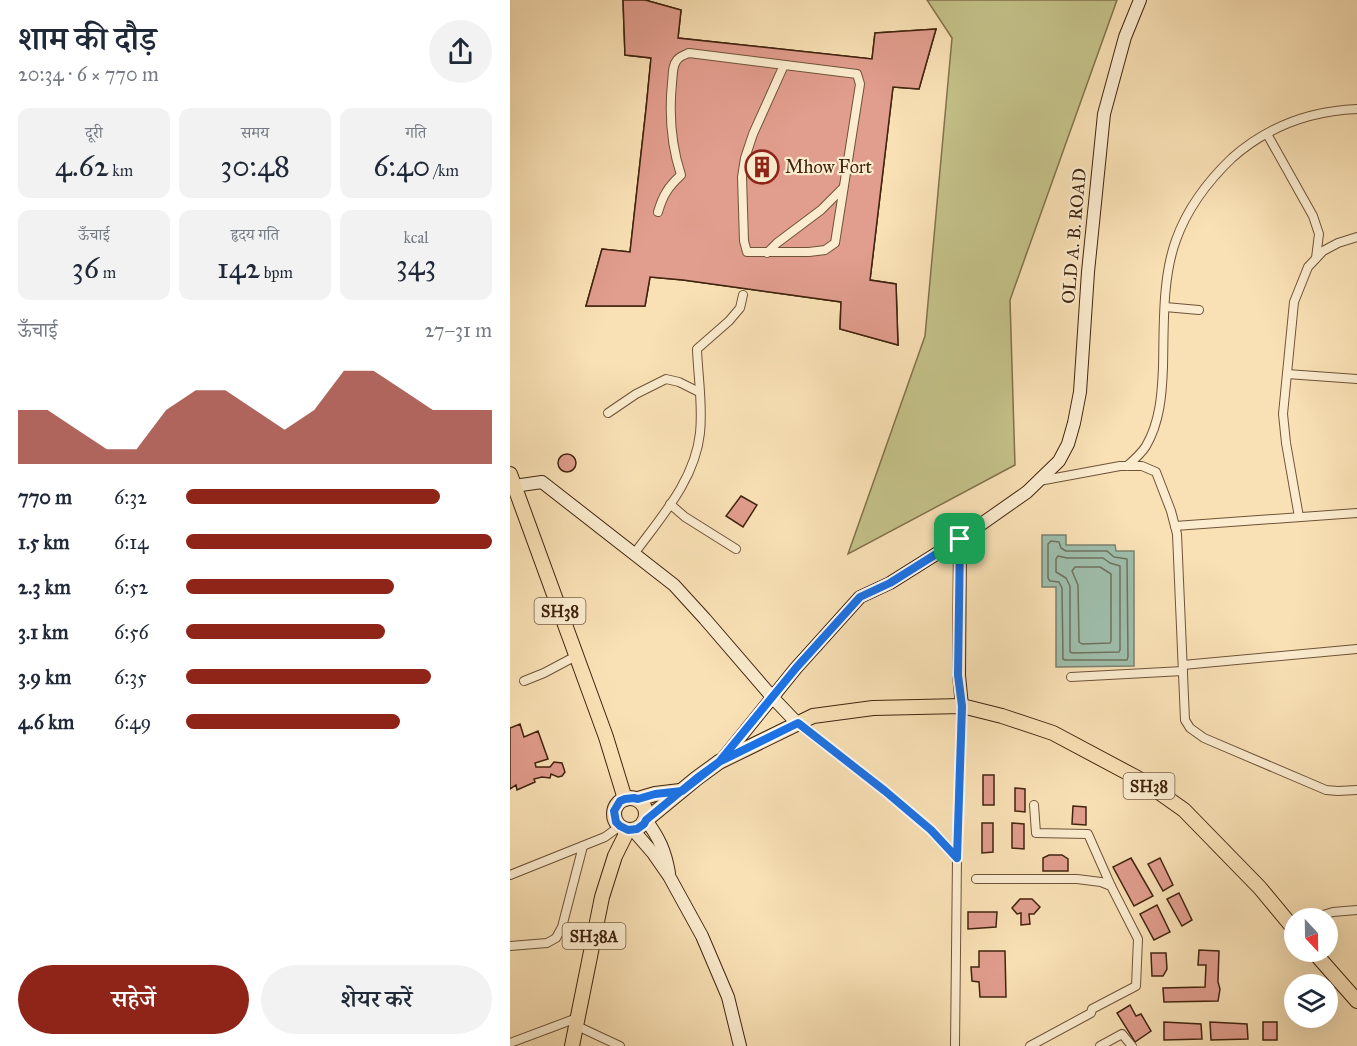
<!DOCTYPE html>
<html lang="hi">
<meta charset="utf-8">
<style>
body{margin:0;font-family:"IM FELL Great Primer","Noto Serif Devanagari",serif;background:#f2f2f3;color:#1f2937;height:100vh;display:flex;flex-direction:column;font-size:22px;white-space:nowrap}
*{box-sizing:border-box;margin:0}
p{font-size:20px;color:#747a83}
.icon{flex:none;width:33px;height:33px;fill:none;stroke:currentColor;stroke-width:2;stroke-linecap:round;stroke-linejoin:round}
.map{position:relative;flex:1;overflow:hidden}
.panel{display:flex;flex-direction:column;background:#fff;width:510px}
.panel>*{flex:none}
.needle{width:39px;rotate:158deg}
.buttons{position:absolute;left:774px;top:908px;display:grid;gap:12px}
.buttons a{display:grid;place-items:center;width:54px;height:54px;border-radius:50%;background:#fff;box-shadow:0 6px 24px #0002;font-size:30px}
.pin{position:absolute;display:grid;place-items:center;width:51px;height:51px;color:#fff;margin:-26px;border-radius:12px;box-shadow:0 3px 9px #0006}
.round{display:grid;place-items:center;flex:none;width:63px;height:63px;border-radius:32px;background:#f2f2f3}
.summary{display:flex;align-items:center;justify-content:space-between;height:102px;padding:0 18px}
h1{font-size:33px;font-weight:600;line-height:45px}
.figures{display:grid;grid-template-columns:repeat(3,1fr);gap:9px;height:102px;padding:6px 18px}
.figures div{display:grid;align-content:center;border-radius:12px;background:#f2f2f3;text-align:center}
.figures b{font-size:30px;font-weight:600}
.figures small{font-size:16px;font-weight:400}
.figures p{font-size:16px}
.chart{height:168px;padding:12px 18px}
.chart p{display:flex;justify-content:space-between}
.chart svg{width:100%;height:108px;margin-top:6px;fill:#8f2418;opacity:.7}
.button{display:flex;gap:12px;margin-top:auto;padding:12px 18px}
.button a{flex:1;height:69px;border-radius:36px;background:#8f2418;color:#fff;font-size:24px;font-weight:600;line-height:69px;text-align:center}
.button a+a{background:#f2f2f3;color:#1f2937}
ul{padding:0 18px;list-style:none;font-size:20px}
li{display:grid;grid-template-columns:96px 72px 1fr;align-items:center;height:45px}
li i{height:15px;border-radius:8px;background:#8f2418}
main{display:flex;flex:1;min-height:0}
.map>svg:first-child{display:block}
</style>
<main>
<section class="panel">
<div class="summary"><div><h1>शाम की दौड़</h1><p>20:34 · 6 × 770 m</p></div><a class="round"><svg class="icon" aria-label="share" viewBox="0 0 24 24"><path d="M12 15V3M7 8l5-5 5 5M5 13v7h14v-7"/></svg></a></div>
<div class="figures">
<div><p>दूरी</p><b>4.62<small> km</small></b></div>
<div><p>समय</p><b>30:48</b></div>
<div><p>गति</p><b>6:40<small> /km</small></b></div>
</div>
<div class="figures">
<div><p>ऊँचाई</p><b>36<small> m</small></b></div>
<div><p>हृदय गति</p><b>142<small> bpm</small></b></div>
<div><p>kcal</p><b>343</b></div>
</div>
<div class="chart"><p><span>ऊँचाई</span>27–31 m</p>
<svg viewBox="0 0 160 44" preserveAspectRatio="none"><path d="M0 44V22L10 22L20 30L30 38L40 38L50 22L60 14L70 14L80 22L90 30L100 22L110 6L120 6L130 14L140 22L150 22L160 22V44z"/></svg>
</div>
<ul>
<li><b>770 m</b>6:32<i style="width:83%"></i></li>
<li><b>1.5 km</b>6:14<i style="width:100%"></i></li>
<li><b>2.3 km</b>6:52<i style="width:68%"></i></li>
<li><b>3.1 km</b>6:56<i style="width:65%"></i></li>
<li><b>3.9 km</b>6:35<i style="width:80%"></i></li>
<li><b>4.6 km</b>6:49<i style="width:70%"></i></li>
</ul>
<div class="button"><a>सहेजें</a><a>शेयर करें</a></div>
</section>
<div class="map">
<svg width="847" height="1046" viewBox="0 0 847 1046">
<rect width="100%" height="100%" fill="#f9e1b5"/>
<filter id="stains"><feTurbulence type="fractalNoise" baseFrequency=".00333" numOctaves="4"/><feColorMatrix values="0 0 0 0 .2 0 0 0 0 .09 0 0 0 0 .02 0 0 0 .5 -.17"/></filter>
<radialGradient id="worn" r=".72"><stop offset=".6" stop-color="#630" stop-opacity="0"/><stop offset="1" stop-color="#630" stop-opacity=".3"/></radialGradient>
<path fill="#c4c189" stroke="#82724c" stroke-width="1.5" d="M417 0H607L500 300 505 465 338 554 415 336 442 38Z"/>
<path fill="#9ebeac" stroke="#79806d" stroke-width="1.5" d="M532 535H556V545H605L606 551H624V666L546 667V587H532Z"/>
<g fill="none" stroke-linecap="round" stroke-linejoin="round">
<g stroke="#70715e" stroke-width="1.5">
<path d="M541 541 549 542 551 548 556 551H597L604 557 617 559 618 657 617 660H555L553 659 552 588 549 582 540 581 538 578V544Z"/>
<path d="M548 556 557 558H593L600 563 610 566V650L609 652 563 653 560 652V586L556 578 546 572V559Z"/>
<path d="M565 567H590L601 574V641L600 643 572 644 569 642 568 585 562 571Z"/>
</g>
</g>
<g fill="#e19d8d" stroke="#41240f" stroke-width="1.5" fill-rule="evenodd">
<path d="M113 0H135L171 10 168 38 362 59 365 33 426 29 409 89 383 87 360 280 386 284 388 345 330 329 331 302 173 280 140 277 135 306H76L92 249 120 252 136 109 141 58 115 55ZM165 51 369 77 349 195 355 197 350 226 354 231 346 291 327 288 328 281 224 268 226 260 136 249 160 67Z"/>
<path d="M113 0H135L171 10 168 38 362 59 365 33 426 29 409 89 383 87 360 280 386 284 388 345 330 329 331 302 173 280 140 277 135 306H76L92 249 120 252 136 109 141 58 115 55Z"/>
<circle cx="57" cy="463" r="9"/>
<path d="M231 496 247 505 233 527 216 516Z"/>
<path d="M10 724 14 737 28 731 38 759 25 763 26 767H40L44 762 52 763 55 772 52 776 48 777 41 774 40 778 32 777 24 779 25 782 7 790 6 785 0 789V728Z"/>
<rect x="473" y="775" width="11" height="30"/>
<path d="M505 788 515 789V812L505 811Z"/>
<path d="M563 806 576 807V825L562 824Z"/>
<path d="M472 823H483V852L472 853Z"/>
<path d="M502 823 514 824V849L502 848Z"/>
<path d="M539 855H552L558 859V871H533V858Z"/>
<path d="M621 858 643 896 624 906 603 867Z"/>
<path d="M650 858 663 885 653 891 638 864Z"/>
<path d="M669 893 682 920 672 926 657 899Z"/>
<path d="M510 899H522L530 907 524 914H519L520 924 511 925V913L507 914 502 908Z"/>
<path d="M647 905 660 932 644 940 630 914Z"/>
<path d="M458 912H487L486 927 458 929Z"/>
<path d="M689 950 709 951 708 982 710 989 708 1001 654 1002 653 988 695 987 696 965H688Z"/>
<path d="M469 951H495L496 997H470L469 982 462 981 461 967H469Z"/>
<path d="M641 953H656L657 969 653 976H642Z"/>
<path d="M620 1005 626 1016 631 1014 641 1031 625 1042 607 1013Z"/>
<path d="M654 1022 691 1024 692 1039 654 1040Z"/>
<path d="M700 1022 737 1024 738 1039 701 1040Z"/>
<rect x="753" y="1022" width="14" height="18"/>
</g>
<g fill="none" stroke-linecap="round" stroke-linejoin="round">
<g stroke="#6f5338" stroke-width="10">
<g id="street">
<path d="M757 134 803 216 809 234 806 258"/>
<path d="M148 212C153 195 158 187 171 175 161 145 159 114 162 83 163 75 162 66 167 60 170 56 174 55 179 53L347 74 350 84 325 243 315 250 299 252H237L234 241 232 177 235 158 243 134 274 65"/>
<path d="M257 253 267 243 311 210 333 188"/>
<path d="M655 307 689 310"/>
<path d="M777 374 847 379"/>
<path d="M98 413 126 394 156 379 169 382 189 392"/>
<path d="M617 466C624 460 631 454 636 446 650 422 652 394 653 367 654 327 652 278 666 240 677 209 698 181 722 158 757 127 800 111 847 109"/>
<path d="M529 481 610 466H632L646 472 661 511 667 534 675 720 680 728 694 738 816 790 828 791 847 790"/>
<path d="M160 504 175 517 226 549"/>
<path d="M789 517 776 443 773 414 784 302 798 267 813 251 828 243 847 237"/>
<path d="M665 526 847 513"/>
<path d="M124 554C151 517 185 480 190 433 193 405 188 377 187 349L219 321 230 308 233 295"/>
<path d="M673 665 847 649"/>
<path d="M561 677 673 671"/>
<path d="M14 681 34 673 66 656"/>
<path d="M288 724 375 791 421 830 447 858"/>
<path d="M524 805 526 833 578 834 601 886"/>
<path d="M0 875 95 837 110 826"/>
<path d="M466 879H567L591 882 601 886 628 939 626 986 582 1009 581 1013 520 1046"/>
<path d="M803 918 823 912 847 910"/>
<path d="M0 946 37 943 46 938 52 927 73 846"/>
<path d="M65 1025 110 1046"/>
<path d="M0 1043 67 1018"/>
<path d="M445 1046 447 858 452 706"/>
<path d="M590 1046 612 1034 622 1046"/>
</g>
</g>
<g stroke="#41240f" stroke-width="14">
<g id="secondary">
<path d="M4 486 32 482 164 585 195 619 263 698 288 724"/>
<path d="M450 539 449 675 452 706"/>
<path d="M211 761 286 668 350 597 380 583 450 539 517 492 549 461 558 444 564 423 570 392 578 272 594 114 615 37 630 0"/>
<path d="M136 820C149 838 155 850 159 873"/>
<path d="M123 830 143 853 159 876 192 936 218 997 230 1046"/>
</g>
</g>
<g stroke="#41240f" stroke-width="16">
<g id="primary">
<path d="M0 474 96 737 115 799"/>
<circle cx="120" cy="814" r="16"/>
<path d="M128 799 145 794 170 791"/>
<path d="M136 820 187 778 209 762 303 716 363 708 452 706 492 716 543 733 633 781 674 810 750 888 784 929"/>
<path d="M803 951 847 1001"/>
<path d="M62 1046 92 897 105 856 118 830"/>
</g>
</g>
<use href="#street" stroke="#fbeccf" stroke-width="8"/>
<use href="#secondary" stroke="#fbeccf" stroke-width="12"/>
<use href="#primary" stroke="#f9e1b5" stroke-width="14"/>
</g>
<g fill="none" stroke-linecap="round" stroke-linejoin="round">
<g stroke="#fff" stroke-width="12">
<path id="route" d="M450 539 380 583 350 597 286 668 209 762 172 791 145 794 128 799 124 798 115 799 110 801 104 811 106 822 110 826 118 830 127 829 134 824 136 820 187 778 209 762 288 723 375 791 421 830 447 858 452 706 448 675 450 539"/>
</g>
<use href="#route" stroke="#1a73e8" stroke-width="8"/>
</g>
<defs>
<g id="building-ring" transform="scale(1.725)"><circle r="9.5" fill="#fbeccf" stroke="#8f2418" stroke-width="1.5"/><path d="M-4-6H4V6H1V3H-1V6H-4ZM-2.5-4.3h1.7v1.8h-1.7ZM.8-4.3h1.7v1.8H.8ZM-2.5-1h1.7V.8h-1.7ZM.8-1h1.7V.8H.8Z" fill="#8f2418"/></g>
</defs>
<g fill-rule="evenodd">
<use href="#building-ring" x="252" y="167"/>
</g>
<g text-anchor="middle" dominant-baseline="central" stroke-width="4.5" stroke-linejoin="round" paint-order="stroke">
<g fill="#fbeccf" stroke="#796049" stroke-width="1.5">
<rect x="24.5" y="598" width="51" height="26" rx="4.5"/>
<rect x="613.5" y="773" width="51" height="26" rx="4.5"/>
<rect x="52.5" y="923" width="63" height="26" rx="4.5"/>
</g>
<g font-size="16" font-weight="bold" fill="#41240f">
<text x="50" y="611">SH38</text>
<text x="639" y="786">SH38</text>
<text x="84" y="936">SH38A</text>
</g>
<g font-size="18" fill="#41240f" stroke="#fbeccf" text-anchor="start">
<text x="275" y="167">Mhow Fort</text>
</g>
<g font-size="18" fill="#41240f" stroke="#fbeccf">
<text transform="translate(564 236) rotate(-85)">OLD A. B. ROAD</text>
</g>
</g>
<rect width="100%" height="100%" filter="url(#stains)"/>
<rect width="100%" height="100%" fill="url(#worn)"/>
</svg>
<div class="buttons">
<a><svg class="needle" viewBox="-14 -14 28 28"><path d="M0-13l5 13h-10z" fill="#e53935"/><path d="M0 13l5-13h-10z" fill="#747a83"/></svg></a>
<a><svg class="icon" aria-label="layers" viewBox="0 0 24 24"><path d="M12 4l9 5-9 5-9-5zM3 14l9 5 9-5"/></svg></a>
</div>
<div class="pin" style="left:450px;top:539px;background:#1e9e55"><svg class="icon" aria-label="arrive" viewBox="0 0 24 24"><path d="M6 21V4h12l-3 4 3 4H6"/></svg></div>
</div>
</main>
